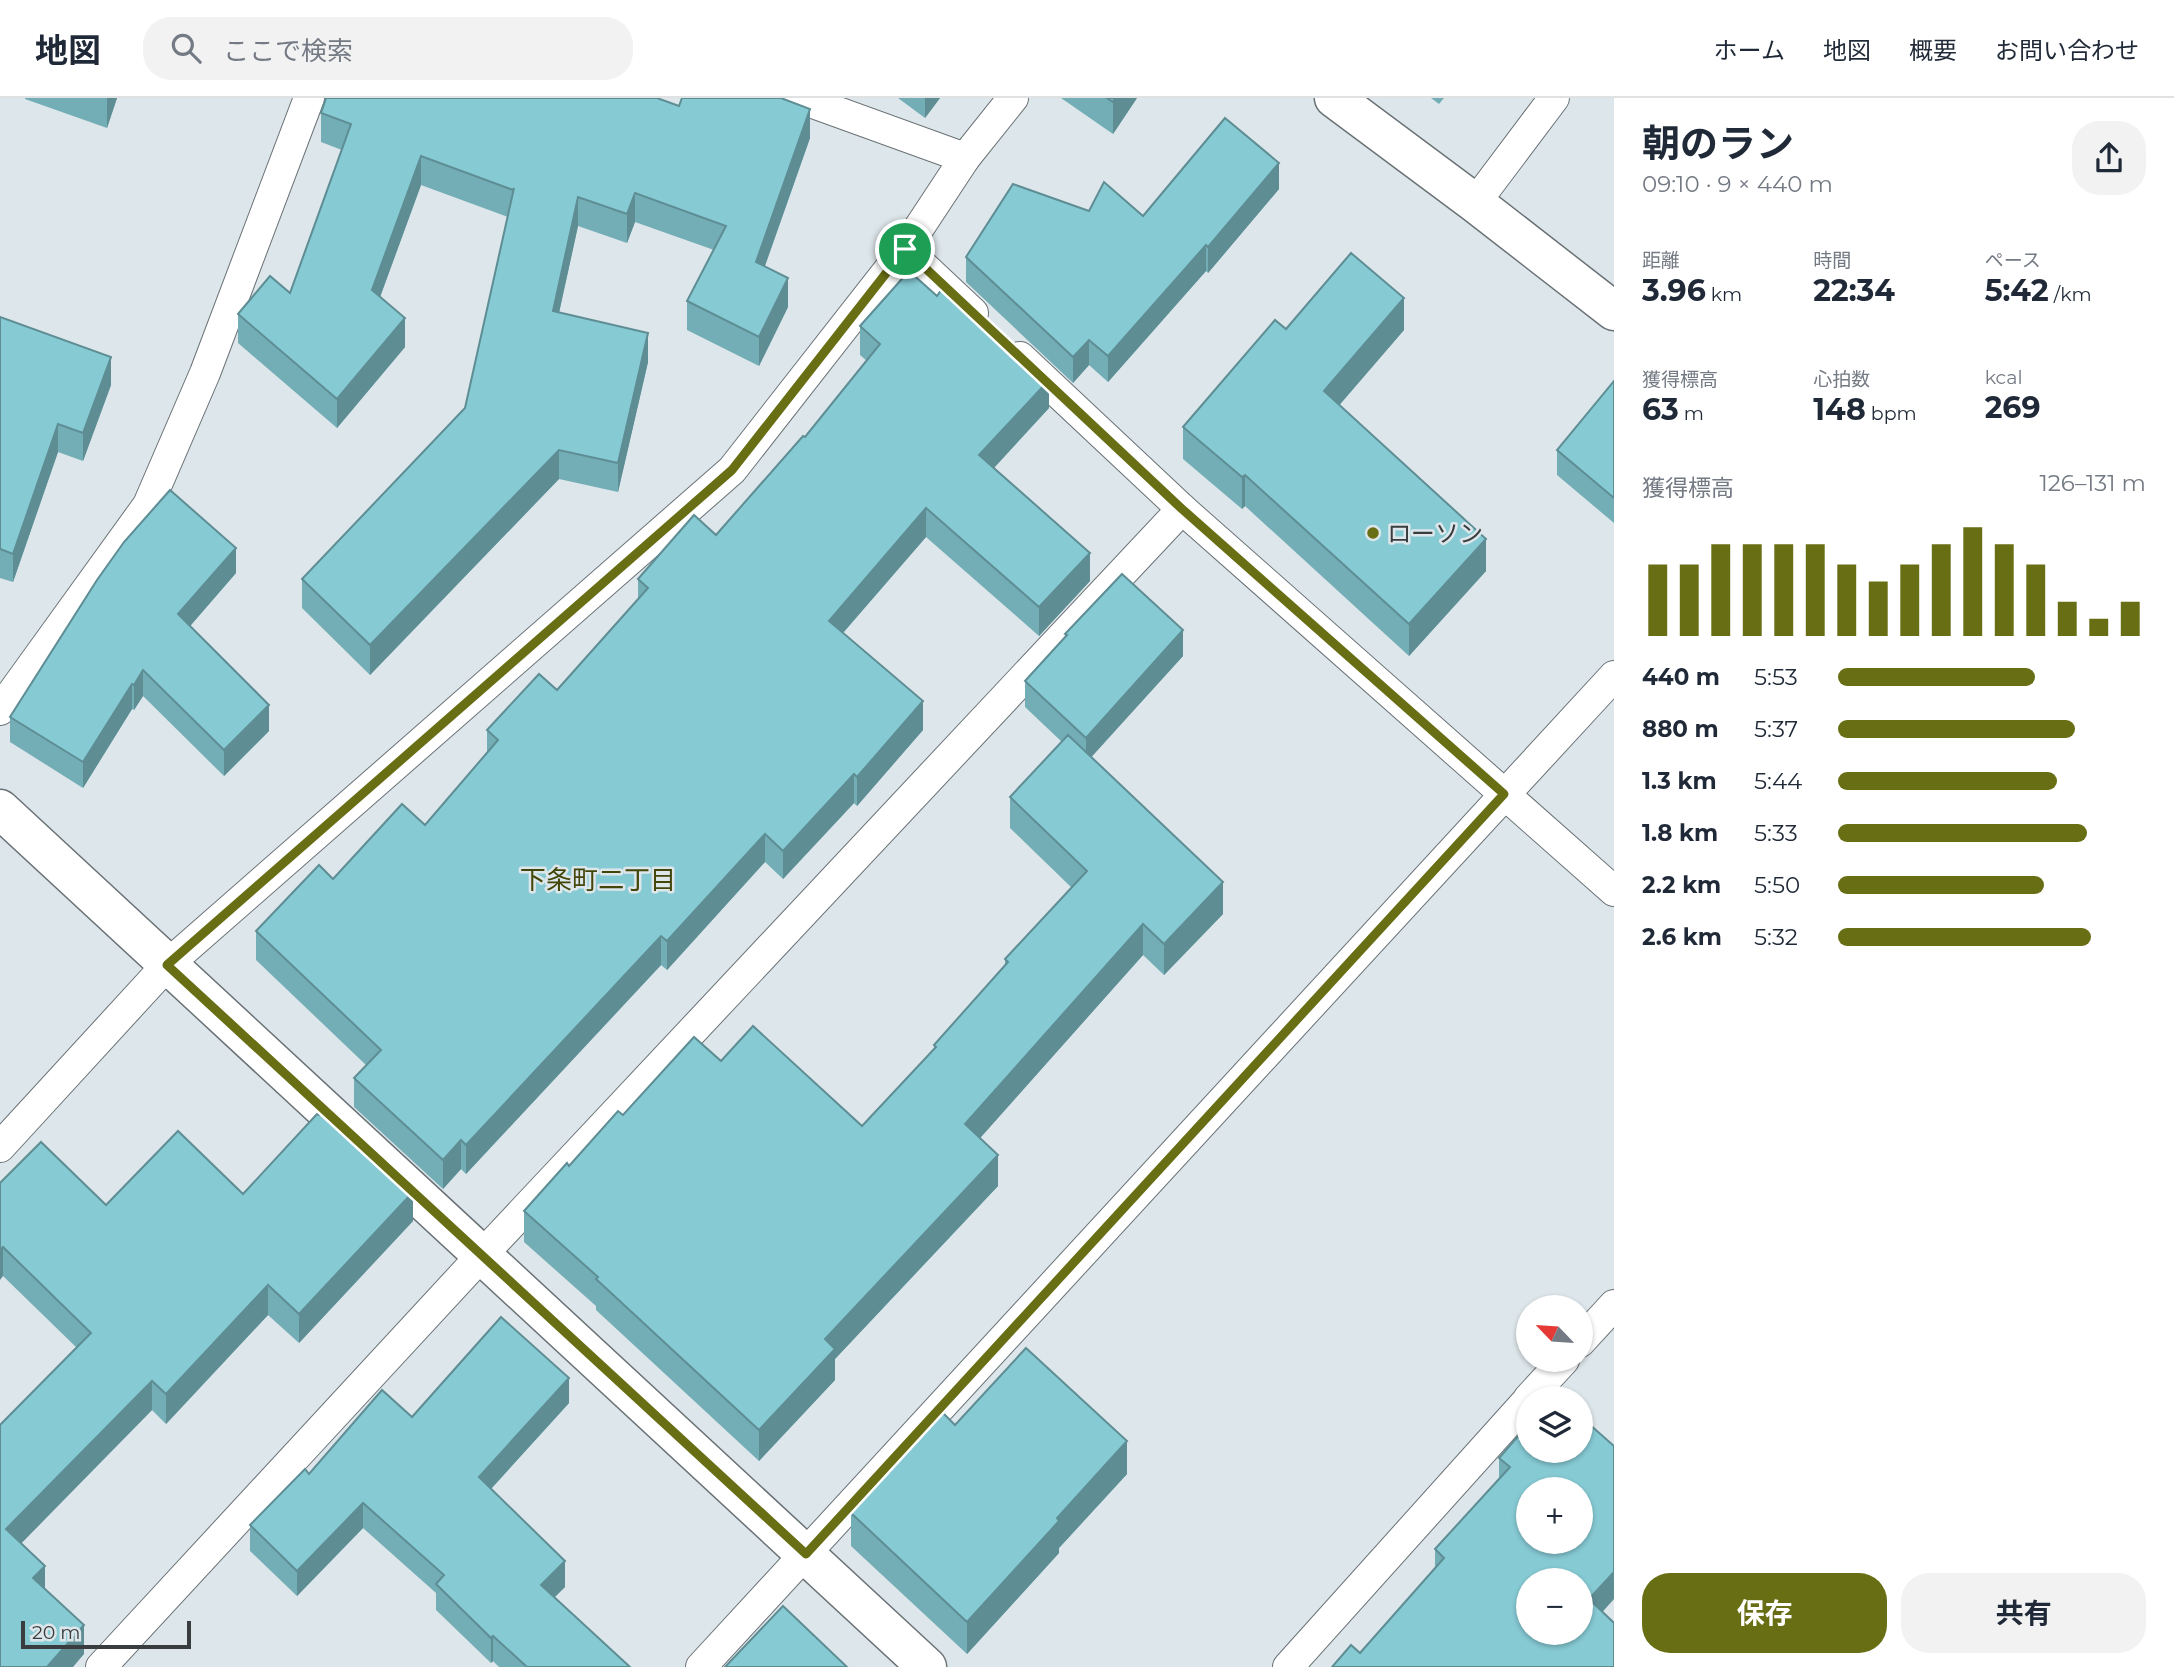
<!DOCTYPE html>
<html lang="ja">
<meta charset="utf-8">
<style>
body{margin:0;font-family:Montserrat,"Noto Sans JP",sans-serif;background:#f2f2f3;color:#1f2937;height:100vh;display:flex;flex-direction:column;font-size:26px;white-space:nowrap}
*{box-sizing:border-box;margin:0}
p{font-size:23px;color:#747a83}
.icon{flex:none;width:38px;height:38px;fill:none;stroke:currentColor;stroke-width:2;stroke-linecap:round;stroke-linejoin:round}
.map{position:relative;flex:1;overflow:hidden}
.side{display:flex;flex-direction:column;background:#fff;width:560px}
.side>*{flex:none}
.needle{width:46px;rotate:295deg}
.fabs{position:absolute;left:1516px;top:1197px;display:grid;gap:14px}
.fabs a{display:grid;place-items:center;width:77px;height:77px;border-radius:50%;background:#fff;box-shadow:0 2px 5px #0004;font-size:35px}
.scale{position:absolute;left:21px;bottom:18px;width:170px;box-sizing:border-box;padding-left:7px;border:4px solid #393d3f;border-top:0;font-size:19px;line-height:24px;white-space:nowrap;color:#393d3f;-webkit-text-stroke:5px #dde6ea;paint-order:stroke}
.pin{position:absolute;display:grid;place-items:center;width:60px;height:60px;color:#fff;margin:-30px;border:4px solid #fff;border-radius:50%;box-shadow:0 2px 7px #0007}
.round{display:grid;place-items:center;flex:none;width:74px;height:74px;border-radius:28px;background:#f2f2f3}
.overview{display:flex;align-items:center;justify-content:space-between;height:119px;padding:0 28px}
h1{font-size:38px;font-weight:700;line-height:52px}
.metrics{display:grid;grid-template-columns:repeat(3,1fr);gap:10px;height:119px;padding:7px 28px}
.metrics div{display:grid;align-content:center}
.metrics b{font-size:30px;font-weight:700}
.metrics small{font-size:19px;font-weight:400}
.metrics p{font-size:19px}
.chart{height:196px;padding:14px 28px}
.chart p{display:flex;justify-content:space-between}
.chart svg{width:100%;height:126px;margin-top:7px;stroke:#686e13;stroke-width:6}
.action{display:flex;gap:14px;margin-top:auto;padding:14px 28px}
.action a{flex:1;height:80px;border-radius:28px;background:#686e13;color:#fff;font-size:28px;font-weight:700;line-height:80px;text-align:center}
.action a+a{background:#f2f2f3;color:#1f2937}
ul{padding:0 28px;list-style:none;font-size:23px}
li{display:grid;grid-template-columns:112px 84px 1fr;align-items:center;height:52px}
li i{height:18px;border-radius:9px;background:#686e13}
header{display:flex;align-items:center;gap:42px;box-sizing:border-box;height:98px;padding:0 35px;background:#fff;border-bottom:2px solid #e0e1e3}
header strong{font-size:33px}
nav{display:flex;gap:38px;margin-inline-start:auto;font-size:24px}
.search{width:490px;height:63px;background:#f2f2f3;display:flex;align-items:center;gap:18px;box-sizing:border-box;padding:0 24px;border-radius:28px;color:#747a83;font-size:26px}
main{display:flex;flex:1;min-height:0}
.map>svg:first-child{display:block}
</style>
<header>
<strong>地図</strong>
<div class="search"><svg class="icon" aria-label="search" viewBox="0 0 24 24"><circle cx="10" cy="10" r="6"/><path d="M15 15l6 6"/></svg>ここで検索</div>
<nav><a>ホーム</a><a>地図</a><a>概要</a><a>お問い合わせ</a></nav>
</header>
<main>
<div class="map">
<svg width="1614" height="1569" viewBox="0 0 1614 1569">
<rect width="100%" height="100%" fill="#dde6ea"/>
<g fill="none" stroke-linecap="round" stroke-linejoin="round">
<g stroke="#6a7276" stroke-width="32">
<g id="service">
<path d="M799 0 965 60"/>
<path d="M1475 105 1554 0"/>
<path d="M905 151 973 215"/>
<path d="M1020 259 1182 411 1614 793"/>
<path d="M0 612 148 407 205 275 309 0"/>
<path d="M0 1049 167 867 732 372 905 151 965 60 1013 0"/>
<path d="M1580 1244 1614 1207"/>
<path d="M1529 1300 1564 1262"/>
<path d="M101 1569 482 1157 1182 411"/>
<path d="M701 1569 1614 578"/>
<path d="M1288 1569 1528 1302"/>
</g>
</g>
<g stroke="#6a7276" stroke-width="41">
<path id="minor" d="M0 711 927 1569"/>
</g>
<g stroke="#6a7276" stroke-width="41">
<path id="tertiary" d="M1334 0 1475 105 1614 213"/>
</g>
<use href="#service" stroke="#fff" stroke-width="30"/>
<use href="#minor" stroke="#fff" stroke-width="38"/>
<use href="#tertiary" stroke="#fff" stroke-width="38"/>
</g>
<g fill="#73aeb6">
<path d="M25 0H117L107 30 25 1Z"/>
<path d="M898 0H940L925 20Z"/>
<path d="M1061 0H1137L1113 36Z"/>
<path d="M1431 0H1444L1439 6Z"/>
<path d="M679 8 810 40 765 168 788 209 759 268 687 232V203L714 152 635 124 627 145 578 128 559 215 648 264 618 394 559 381 370 577 302 510V481L465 310 508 119 421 87 380 199 405 249 337 330 238 245V216L290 195 342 52 321 44V15Z"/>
<path d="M1279 91 1208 175 1206 173 1108 284 1089 267 1073 285 966 184V159L1143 118Z"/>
<path d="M0 219 111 287 83 363 58 354 13 484 0 480Z"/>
<path d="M860 228 1049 310 994 370 1090 483 1039 538 926 439 843 535 923 632 857 708 854 705 783 781 765 764 667 872 661 867 466 1076 461 1071 443 1091 354 1009V980L366 967 256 862V833L333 781 425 727 487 655V632L557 592 638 501V481L716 437 805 339 867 263 860 257Z"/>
<path d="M1286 231 1404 232 1339 307 1486 473 1409 558 1245 408 1242 411 1183 361V329Z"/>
<path d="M1614 283V425L1557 377V352Z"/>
<path d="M236 475 190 528 269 633 224 678 143 598 134 612 132 611 83 690 10 644V619Z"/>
<path d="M1065 536 1183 558 1091 659 1223 816 1164 877 1143 857 980 1040 998 1088 835 1261V1282L759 1363 596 1212V1208L524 1144V1113L569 1068 623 1017 721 963 862 1028 934 952V947L1005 868V861L1072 790 1010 730V699L1062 644 1025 609V583L1065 539Z"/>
<path d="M0 1085 106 1107 243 1096 413 1123 299 1245 268 1217 166 1326 152 1312 21 1445 45 1491 84 1556 0 1569V1327L77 1250 3 1178Z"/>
<path d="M569 1305 491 1391 565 1489 554 1499 630 1569H499L493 1563 491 1565 436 1512V1495L363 1430 297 1498 250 1453V1427L309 1376 412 1319Z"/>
<path d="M955 1327 1127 1376 1059 1450V1455L967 1556 851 1448V1415Z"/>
<path d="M1528 1327 1602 1514 1360 1555 1435 1471V1451L1499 1380V1360Z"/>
</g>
<g fill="#5e8d94">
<path d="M107 0H117L107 30Z"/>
<path d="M925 0H940L925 20Z"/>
<path d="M1115 0H1137L1113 36V4Z"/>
<path d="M810 11V40L756 193V164Z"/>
<path d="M421 58V87L372 221V192Z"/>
<path d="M1279 65V91L1208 175V149Z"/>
<path d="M635 95V124L627 145V116Z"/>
<path d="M578 99V128L553 242V213Z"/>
<path d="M1206 147V173L1108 284V258Z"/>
<path d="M788 180V209L759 268V239Z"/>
<path d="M1404 200V232L1324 325V293Z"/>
<path d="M405 220V249L337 330V301Z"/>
<path d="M648 235V264L618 394V365Z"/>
<path d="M1089 242V267L1073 285V259Z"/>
<path d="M111 259V287L83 363V335Z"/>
<path d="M1049 282V310L979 386V357Z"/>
<path d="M58 326V354L13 484V456Z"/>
<path d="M559 352V381L370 577V547Z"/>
<path d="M1245 377V408L1242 411V379Z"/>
<path d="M926 410V439L829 551V523Z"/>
<path d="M1486 441V473L1409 558V526Z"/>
<path d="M236 450V475L178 542V516Z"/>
<path d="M1090 455V483L1039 538V509Z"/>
<path d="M1183 532V558L1086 665V640Z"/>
<path d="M143 572V598L134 612V587Z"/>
<path d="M132 586V611L83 690V664Z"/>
<path d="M923 603V632L857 708V679Z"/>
<path d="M269 607V633L224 678V652Z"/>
<path d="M854 676V705L783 781V753Z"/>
<path d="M765 736V764L667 872V843Z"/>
<path d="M1223 784V816L1164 877V846Z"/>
<path d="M1143 826V857L965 1057V1026Z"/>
<path d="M661 838V867L466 1076V1047Z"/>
<path d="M461 1042V1071L443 1091V1062Z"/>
<path d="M998 1057V1088L835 1261V1282L759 1363V1332L825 1241Z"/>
<path d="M413 1094V1123L299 1245V1216Z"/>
<path d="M3 1149V1178L0 1182V1152Z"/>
<path d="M268 1187V1217L166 1326V1296Z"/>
<path d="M569 1280V1305L479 1404V1379Z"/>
<path d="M152 1283V1312L6 1461V1431Z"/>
<path d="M1127 1343V1376L1059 1450V1455L967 1556V1524L1057 1420Z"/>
<path d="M363 1405V1430L297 1498V1473Z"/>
<path d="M565 1463V1489L541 1513V1487Z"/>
<path d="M45 1468V1497L33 1480Z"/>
<path d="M1614 1474V1501L1589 1529V1501Z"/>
<path d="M84 1527V1556L73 1569H47Z"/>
<path d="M493 1538V1563L491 1565V1540Z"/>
</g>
<g fill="#86cad4" stroke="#5e8d94" stroke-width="2" fill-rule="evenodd">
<path d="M326 0H657L679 8 682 0H781L810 11 756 164 788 180 759 239 687 203 726 128 635 95 627 116 578 99 553 213 648 235 618 365 559 352 370 547 302 481 465 310 514 90 513 92 421 58 372 192 405 220 337 301 238 216 270 178 290 195 351 26 321 15Z"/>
<path d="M1107 0H1115L1113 4Z"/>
<path d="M1225 20 1279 65 1208 149 1206 147 1108 258 1089 242 1073 259 966 159 1013 86 1089 113 1104 84 1143 118Z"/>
<path d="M1351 155 1404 200 1324 293 1486 441 1409 526 1245 377 1242 379 1183 329 1275 222 1286 231Z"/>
<path d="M909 173 937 198 946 185 1049 282 979 357 1090 455 1039 509 926 410 829 523 923 603 857 679 854 676 783 753 765 736 667 843 661 838 466 1047 461 1042 443 1062 354 980 381 952 256 833 319 767 333 781 402 706 425 727 498 642 487 632 539 576 557 592 648 490 638 481 694 417 716 437 803 338 805 339 880 246 860 228Z"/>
<path d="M0 219 111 259 83 335 58 326 13 456 0 451Z"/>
<path d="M1614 283V400L1557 352Z"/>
<path d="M170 392 236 450 178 516 269 607 224 652 143 572 134 587 132 586 83 664 10 619 97 482 124 444Z"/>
<path d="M1122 476 1183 532 1086 640 1025 583 1067 537 1065 536Z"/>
<path d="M1068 637 1223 784 1164 846 1143 826 965 1026 998 1057 825 1241 835 1251 759 1332 596 1181 598 1179 524 1113 567 1065 569 1068 618 1013 623 1017 694 939 721 963 753 928 862 1028 936 949 934 947 1008 864 1005 861 1087 773 1010 699Z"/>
<path d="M324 1012 413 1094 299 1216 268 1187 166 1296 152 1283 6 1431 45 1468 33 1480 84 1527 47 1569H0V1327L91 1235 3 1149 0 1152V1085L41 1044 106 1107 178 1033 243 1096 317 1016 319 1017Z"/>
<path d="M501 1219 569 1280 479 1379 565 1463 541 1487 630 1569H527L493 1538 491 1540 436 1486 444 1477 363 1405 297 1473 250 1427 305 1371 309 1376 382 1292 412 1319Z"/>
<path d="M1026 1250 1127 1343 1057 1420 1059 1423 967 1524 851 1415 943 1315 955 1327Z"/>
<path d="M1555 1296 1560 1300H1551Z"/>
<path d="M1580 1318 1614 1348V1474L1589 1501 1614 1525V1569H1332L1351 1547 1360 1555 1444 1460 1435 1451 1510 1369 1499 1360 1528 1327V1353H1580ZM1528 1391H1580V1444H1528ZM1528 1482H1580V1535H1528Z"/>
<path d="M783 1508 847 1569H725Z"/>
</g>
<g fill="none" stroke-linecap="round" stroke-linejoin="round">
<g stroke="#fff" stroke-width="14">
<path id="route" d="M905 151 1182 411 1504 696 806 1456 167 867 732 372Z"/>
</g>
<use href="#route" stroke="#686e13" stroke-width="9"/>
</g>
<circle fill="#686e13" stroke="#dde6ea" stroke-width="2.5" cx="1373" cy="435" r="7"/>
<g text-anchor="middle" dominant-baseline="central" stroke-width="5" stroke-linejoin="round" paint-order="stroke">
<g font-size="24" fill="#393d3f" stroke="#dde6ea" text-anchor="start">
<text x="1387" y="435">ローソン</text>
</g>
<g font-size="26" fill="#424608" stroke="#dde6ea">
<text x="598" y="782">下条町二丁目</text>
</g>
</g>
</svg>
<div class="fabs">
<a><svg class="needle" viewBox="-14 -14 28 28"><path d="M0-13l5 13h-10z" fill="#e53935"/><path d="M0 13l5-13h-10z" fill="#747a83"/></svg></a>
<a><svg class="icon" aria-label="layers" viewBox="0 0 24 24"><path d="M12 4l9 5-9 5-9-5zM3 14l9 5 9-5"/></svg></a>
<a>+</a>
<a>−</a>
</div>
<div class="scale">20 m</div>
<div class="pin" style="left:905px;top:151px;background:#1e9e55"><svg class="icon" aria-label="arrive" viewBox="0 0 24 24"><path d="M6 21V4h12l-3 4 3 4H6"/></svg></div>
</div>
<section class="side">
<div class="overview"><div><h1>朝のラン</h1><p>09:10 · 9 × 440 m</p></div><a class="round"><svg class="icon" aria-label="share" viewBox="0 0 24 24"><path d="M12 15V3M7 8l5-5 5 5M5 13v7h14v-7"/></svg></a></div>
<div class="metrics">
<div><p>距離</p><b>3.96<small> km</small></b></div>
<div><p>時間</p><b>22:34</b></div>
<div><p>ペース</p><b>5:42<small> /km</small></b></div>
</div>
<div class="metrics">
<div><p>獲得標高</p><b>63<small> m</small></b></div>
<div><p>心拍数</p><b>148<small> bpm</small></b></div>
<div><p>kcal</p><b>269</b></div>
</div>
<div class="chart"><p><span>獲得標高</span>126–131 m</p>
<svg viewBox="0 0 160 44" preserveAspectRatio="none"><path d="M5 44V19M15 44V19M25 44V12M35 44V12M45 44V12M55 44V12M65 44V19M75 44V25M85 44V19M95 44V12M105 44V6M115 44V12M125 44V19M135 44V32M145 44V38M155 44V32"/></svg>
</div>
<ul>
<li><b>440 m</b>5:53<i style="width:64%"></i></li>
<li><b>880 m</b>5:37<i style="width:77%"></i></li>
<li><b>1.3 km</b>5:44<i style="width:71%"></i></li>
<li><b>1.8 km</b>5:33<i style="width:81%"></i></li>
<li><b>2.2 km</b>5:50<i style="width:67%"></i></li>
<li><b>2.6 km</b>5:32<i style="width:82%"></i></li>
</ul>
<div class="action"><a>保存</a><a>共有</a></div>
</section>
</main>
